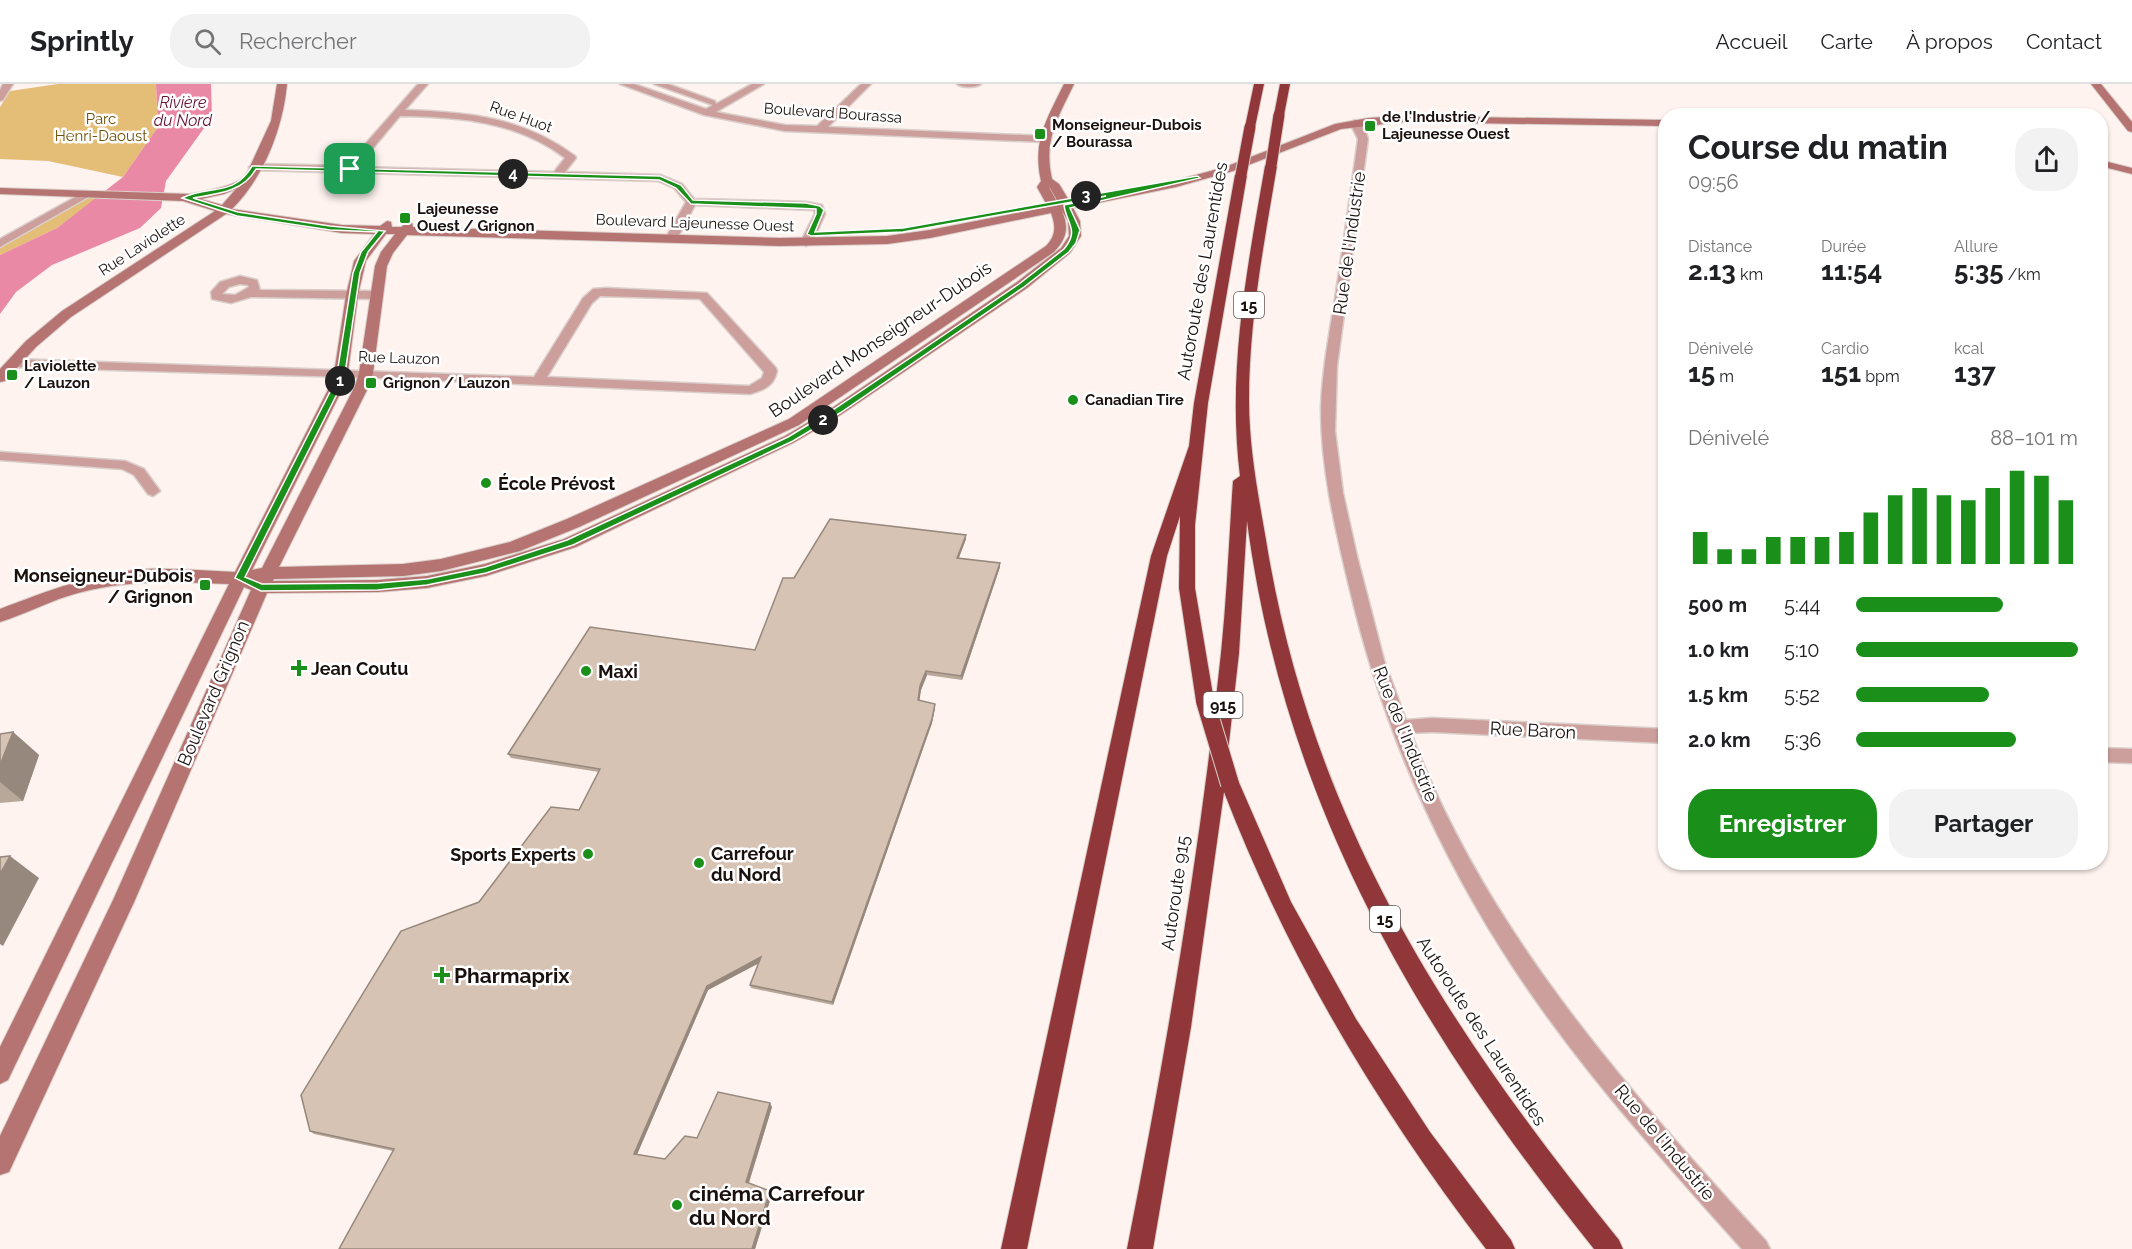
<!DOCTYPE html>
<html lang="fr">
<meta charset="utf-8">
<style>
body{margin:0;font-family:Raleway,sans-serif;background:#f2f2f2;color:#202124;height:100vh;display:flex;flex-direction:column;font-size:22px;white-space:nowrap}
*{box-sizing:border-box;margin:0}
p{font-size:20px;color:#757577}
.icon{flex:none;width:33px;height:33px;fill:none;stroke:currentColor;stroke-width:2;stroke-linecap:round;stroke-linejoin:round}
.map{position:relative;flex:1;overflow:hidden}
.sheet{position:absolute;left:1658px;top:24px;width:450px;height:762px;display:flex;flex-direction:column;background:#fff;border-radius:24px;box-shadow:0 2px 4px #0004}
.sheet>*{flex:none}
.pin{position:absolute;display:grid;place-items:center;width:51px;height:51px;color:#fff;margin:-26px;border-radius:12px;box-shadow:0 3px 9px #0006}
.km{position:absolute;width:30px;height:30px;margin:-15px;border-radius:50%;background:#222;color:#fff;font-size:16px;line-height:30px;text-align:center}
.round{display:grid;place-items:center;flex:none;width:63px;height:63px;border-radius:24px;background:#f2f2f2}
.headline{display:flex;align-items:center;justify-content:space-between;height:102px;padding:0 30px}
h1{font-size:33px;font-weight:700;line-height:45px}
.metrics{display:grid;grid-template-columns:repeat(3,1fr);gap:9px;height:102px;padding:6px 30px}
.metrics div{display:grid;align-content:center}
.metrics b{font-size:26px;font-weight:700}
.metrics small{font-size:16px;font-weight:400}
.metrics p{font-size:16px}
.chart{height:168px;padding:12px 30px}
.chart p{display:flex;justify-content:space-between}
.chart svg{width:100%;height:108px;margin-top:6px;stroke:#1a901b;stroke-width:6}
.primary-button{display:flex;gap:12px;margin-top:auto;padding:12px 30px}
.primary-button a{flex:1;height:69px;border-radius:24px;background:#1a901b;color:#fff;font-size:24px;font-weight:700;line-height:69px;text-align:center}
.primary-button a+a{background:#f2f2f2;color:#202124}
ul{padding:0 30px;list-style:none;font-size:20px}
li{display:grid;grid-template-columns:96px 72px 1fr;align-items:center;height:45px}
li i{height:15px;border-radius:8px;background:#1a901b}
header{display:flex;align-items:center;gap:36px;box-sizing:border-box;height:84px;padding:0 30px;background:#fff;border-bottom:2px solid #e0e0e0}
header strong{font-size:28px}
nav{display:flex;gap:33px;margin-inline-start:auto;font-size:21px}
.search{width:420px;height:54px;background:#f2f2f2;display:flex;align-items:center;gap:15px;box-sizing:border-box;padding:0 21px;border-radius:24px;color:#757577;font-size:22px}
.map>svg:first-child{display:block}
</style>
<header>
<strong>Sprintly</strong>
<div class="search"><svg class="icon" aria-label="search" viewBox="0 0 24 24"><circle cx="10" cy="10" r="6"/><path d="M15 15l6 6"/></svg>Rechercher</div>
<nav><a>Accueil</a><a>Carte</a><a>À propos</a><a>Contact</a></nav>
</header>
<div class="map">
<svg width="2132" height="1165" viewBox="0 0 2132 1165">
<rect width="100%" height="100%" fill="#fef3ef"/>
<g fill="#e4be76">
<path d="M58 0H156L158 43 123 93 48 77 0 75V23L10 7Z"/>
<path d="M86 110 101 111 57 144 0 171V160Z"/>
</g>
<path fill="#ea89a5" d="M156 0H211L212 33 166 97 161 124 140 144 52 181 16 208 0 230V171L57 144 123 93 158 43Z"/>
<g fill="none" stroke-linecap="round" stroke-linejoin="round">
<g stroke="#dacfcb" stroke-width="3">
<g id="street">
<path d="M3 0H13L3 16 0 17V6Z"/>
<path d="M418 0H428L405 26C468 28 523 33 575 72L576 74 565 88 660 91 682 100 694 115 806 118 822 121 825 130 812 159 806 162 800 159 815 130 814 126 695 121 677 155 671 158 665 155 686 118 674 104 658 97 254 86 249 83 254 80 346 82ZM400 32C460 33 516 37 565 74L554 88 357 83Z"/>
<path d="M620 0H634L706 25 713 21 654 0H668L715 17 716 20 752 0H764L716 28 785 41 817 42 861 0H871L828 43 1044 52 1049 55 1044 58 785 47 704 31Z"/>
<path d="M957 0H981C976 4 962 4 957 0Z"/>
<path d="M1355 36C1363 38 1366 48 1368 55L1337 282 1335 347 1343 409 1357 472 1384 576 1406 636 1432 634 1665 645V659L1432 648 1411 649C1485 846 1626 1004 1766 1157L1770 1165H1742C1657 1070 1570 974 1502 866 1431 754 1379 631 1349 502 1335 444 1321 385 1321 325 1322 286 1330 247 1336 208 1344 157 1351 106 1358 55L1350 39Z"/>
<path d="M86 107 90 108V112L0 163V155Z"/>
<path d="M240 192 257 196 260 206 376 207 382 211 376 215 251 213 231 219 212 215 211 208 220 198ZM240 200 248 201 249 203 235 211 222 210 229 203Z"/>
<path d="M606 204 707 209 776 284 777 287C774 302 764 306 750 310L380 294 12 283 6 279 12 275 534 293 583 214 593 205ZM600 212 700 215 764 288 762 294 749 302 547 293 592 219Z"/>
<path d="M0 368 125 377 144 385 160 407 153 412 148 410 134 391 122 385 0 376Z"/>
<path d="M2100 664 2132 665V679L2100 678Z"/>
</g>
</g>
<g stroke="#dacfcb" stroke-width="2">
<g id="secondary">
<path d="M277 0H287C283 44 264 93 232 125L342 141 380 142 387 137 391 138 392 143H401L408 138 412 139 413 143 780 154 887 152 930 146 1048 123 1037 103 1041 97C1032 57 1047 35 1064 0H1074C1058 34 1043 56 1052 95L1059 100 1070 118 1174 97 1225 83 1335 40 1368 34 1401 32 1665 36V42L1401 38 1341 45 1233 87 1176 103 1073 124 1080 137 1081 152 1070 169 1027 204 842 330 795 358 576 463 486 492 427 504 378 508 267 509 135 816 9 1088 0 1091V1052L114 814 251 506 244 503 8 996 0 1000V963L229 500C176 498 130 495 78 509 51 516 26 530 0 538V525C48 507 95 488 147 485 176 484 206 487 235 488L333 296 346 211 354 177 374 150 342 149 226 130 71 233 36 263 5 297 0 298V285L26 257 62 227 215 127 183 117 0 110V104L190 110C205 107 238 103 247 89L271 37ZM1049 103 1050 104 1059 120H1058ZM236 105 222 121 201 115 224 110ZM1062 127 1068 137 1069 152 1061 164 1017 198 832 324 785 352 564 455 485 480 427 492 378 496 273 497 274 495 403 492 441 487 520 467 579 443 799 341 1054 168C1067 154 1069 144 1062 127ZM1051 129C1056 142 1056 152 1046 162L789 335 567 435 510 458 441 475 403 480 279 483 369 302 373 289 387 182 393 169 407 151 780 162 887 160 930 154ZM386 150H395L381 168 375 182 359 289 355 302 262 484 252 486 347 296 358 211 366 177Z"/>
<path d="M2091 0H2101L2132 38V48L2128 47Z"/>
<path d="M2100 76 2132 84V90L2100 82Z"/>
</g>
</g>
<g stroke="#dacfcb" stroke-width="2">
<g id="highway">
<path d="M1254 0H1264L1255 43 1250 46 1245 43Z"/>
<path d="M1280 0H1290L1284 31 1279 34 1274 31Z"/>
<path d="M1271 79 1277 82C1264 159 1249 237 1249 316 1249 363 1258 410 1266 456 1311 735 1444 940 1619 1156L1623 1165H1594C1417 944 1285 722 1247 437L1239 569 1225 694 1230 692 1237 694 1291 818 1356 935 1430 1048 1511 1156 1515 1165H1486C1377 1022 1289 876 1224 708L1191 943 1153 1165H1127C1166 968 1200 769 1221 569 1227 512 1229 454 1233 397L1240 392C1227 287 1247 185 1265 82Z"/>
<path d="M1241 88 1247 91 1208 319 1195 441V504L1214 617 1212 622 1205 624 1198 622 1196 617 1179 504 1180 432 1167 472 1027 1165H1001L1151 472 1189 362 1194 319 1235 91Z"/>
</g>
</g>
<use href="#street" fill="#cd9f9c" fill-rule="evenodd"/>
<use href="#secondary" fill="#b57471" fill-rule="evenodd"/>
<use href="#highway" fill="#913739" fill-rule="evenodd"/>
<g stroke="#dacfcb" stroke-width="13" stroke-linecap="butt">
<g id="highway-bridge-far1">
<path d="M1271 82 1279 31"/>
<path d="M1241 91 1250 43"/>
</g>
</g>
<g stroke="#dacfcb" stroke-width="20" stroke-linecap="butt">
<path id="highway-bridge" d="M1205 617 1230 700"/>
</g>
<use href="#highway-bridge-far1" stroke="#913739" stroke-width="11"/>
<use href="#highway-bridge" stroke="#913739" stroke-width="18"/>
</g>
<g fill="#b8a89a">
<path d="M966 455 959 474 1000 479V483L962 596 927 591 921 606 919 616 935 620V624L932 639 833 921 751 904 750 901 759 879 708 906 637 1070 665 1075 697 1054 772 1023 749 1099 770 1107 772 1110 755 1165H339L393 1067 314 1050 310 1047 479 818 579 726 599 688 511 674 508 670 755 566 794 494Z"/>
<path d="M13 648 39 671 23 717 0 719V650Z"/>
</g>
<g fill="#96887d">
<path d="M966 451V455L957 478V474Z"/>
<path d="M1000 479V483L962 596 961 592Z"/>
<path d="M926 587 927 591 921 606 919 620 918 616 920 602Z"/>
<path d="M935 620V624L932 639 833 921 832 918Z"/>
<path d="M13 648 39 671 23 717 0 698V681Z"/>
<path d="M10 772 39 794 3 862 0 860V790Z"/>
<path d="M761 873 763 877 708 906 636 1073 634 1070 707 902Z"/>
<path d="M770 1019 772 1023 748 1101 746 1098Z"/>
<path d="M770 1107 772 1110 755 1165H752Z"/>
</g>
<g fill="#d6c3b3" stroke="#96887d" stroke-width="1.5">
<path d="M830 435 966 451 957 474 1000 479 961 592 926 587 920 602 918 616 935 620 932 635 832 918 750 901 761 873 707 902 634 1070 665 1075 685 1052 697 1054 718 1008 770 1019 746 1098 770 1107 752 1165H339L394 1065 310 1047 301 1011 401 847 479 818 551 723 579 726 600 685 508 670 590 543 755 566 783 494H794Z"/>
<path d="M13 648 0 681V650Z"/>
<path d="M10 772 0 790V773Z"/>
</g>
<path fill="#1a901b" stroke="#fff" stroke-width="1.5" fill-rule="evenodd" d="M252 82 660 92 681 101 693 116 806 119 820 122 824 126 815 148 903 144 1197 92 1200 94 1070 124 1080 146 1076 159 1069 168 1024 203 840 329 793 357 573 461 486 489 427 501 378 506 261 507 235 494 336 296 353 189 361 168 377 148 330 146 237 132 182 114C209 100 233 114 252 82ZM256 85 659 96 676 104 691 120 816 125V130L807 150 811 152 903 148 1106 112 1064 121C1066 139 1080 146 1064 165L1019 200 913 272 834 325 788 353 567 456 485 483 427 495 378 499 262 500 245 493 344 296 360 189 368 168 385 147 330 142 238 128 193 114C217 110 243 108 256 85Z"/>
<g fill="#1a901b" stroke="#fff" stroke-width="2">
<rect x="1364" y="36" width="12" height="12" rx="3"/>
<rect x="1034" y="44" width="12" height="12" rx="3"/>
<rect x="399" y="128" width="12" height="12" rx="3"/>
<rect x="6" y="285" width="12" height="12" rx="3"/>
<rect x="365" y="293" width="12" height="12" rx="3"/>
<circle cx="1073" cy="316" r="6"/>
<circle cx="486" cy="399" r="6"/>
<rect x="199" y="495" width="12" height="12" rx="3"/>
<path d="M296 575h6v6h6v6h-6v6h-6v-6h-6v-6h6z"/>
<circle cx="586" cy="587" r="6"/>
<circle cx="588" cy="770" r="6"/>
<circle cx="699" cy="779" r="6"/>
<path d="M439 882h6v6h6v6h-6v6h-6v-6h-6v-6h6z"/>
<circle cx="677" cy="1121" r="6"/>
</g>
<g text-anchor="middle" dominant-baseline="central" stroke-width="5" stroke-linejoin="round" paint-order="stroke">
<g font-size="15" fill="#1a110e" stroke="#fff">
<text transform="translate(833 29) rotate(4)">Boulevard Bourassa</text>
<text transform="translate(521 33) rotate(20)">Rue Huot</text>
<text transform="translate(695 139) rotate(2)">Boulevard Lajeunesse Ouest</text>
<text transform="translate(142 161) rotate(-33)">Rue Laviolette</text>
<text transform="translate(399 274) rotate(2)">Rue Lauzon</text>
</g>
<g font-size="15" font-weight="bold" fill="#1a110e" stroke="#fff" text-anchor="start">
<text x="1382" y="33">de l'Industrie /<tspan x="1382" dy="17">Lajeunesse Ouest</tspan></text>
<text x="1052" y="41">Monseigneur-Dubois<tspan x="1052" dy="17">/ Bourassa</tspan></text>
<text x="417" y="125">Lajeunesse<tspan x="417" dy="17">Ouest / Grignon</tspan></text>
<text x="24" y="282">Laviolette<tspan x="24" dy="17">/ Lauzon</tspan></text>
<text x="383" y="299">Grignon / Lauzon</text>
<text x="1085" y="316">Canadian Tire</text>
</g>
<g font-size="15" fill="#705207" stroke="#fff">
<text x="101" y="35">Parc<tspan x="101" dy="17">Henri-Daoust</tspan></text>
</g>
<g font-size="16" font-style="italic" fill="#660f33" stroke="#fff">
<text x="183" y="18">Rivière<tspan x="183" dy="18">du Nord</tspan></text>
</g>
<g fill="#fff" stroke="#5f5856" stroke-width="1.5">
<rect x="1234" y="208" width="30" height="26" rx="4.5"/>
<rect x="1203.5" y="608" width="39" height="26" rx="4.5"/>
<rect x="1370" y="822" width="30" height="26" rx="4.5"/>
</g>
<g font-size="16" font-weight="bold" fill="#1a110e">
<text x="1249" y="221">15</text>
<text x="1223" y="621">915</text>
<text x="1385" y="835">15</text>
</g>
<g font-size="18" fill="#1a110e" stroke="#fff">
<text transform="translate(1349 159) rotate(-82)">Rue de l'Industrie</text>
<text transform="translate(1202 187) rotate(-80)">Autoroute des Laurentides</text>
<text transform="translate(880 255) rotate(-34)">Boulevard Monseigneur-Dubois</text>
<text transform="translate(213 609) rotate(-67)">Boulevard Grignon</text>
<text transform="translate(1533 646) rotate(3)">Rue Baron</text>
<text transform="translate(1406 650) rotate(68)">Rue de l'Industrie</text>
<text transform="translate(1175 809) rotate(-82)">Autoroute 915</text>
<text transform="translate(1482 947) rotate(57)">Autoroute des Laurentides</text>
<text transform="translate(1665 1058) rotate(50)">Rue de l'Industrie</text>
</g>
<g font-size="18" font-weight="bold" fill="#1a110e" stroke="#fff" text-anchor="start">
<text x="498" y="399">École Prévost</text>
<text x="193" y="491" text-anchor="end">Monseigneur-Dubois<tspan x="193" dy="21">/ Grignon</tspan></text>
<text x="311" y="584">Jean Coutu</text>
<text x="598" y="587">Maxi</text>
<text x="711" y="769">Carrefour<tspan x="711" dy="21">du Nord</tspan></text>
<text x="576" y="770" text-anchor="end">Sports Experts</text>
</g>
<g font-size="21" font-weight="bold" fill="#1a110e" stroke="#fff" text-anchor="start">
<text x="454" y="891">Pharmaprix</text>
<text x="689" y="1109">cinéma Carrefour<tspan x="689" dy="24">du Nord</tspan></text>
</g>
</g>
</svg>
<div class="pin" style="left:350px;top:85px;background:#1e9e55"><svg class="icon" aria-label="arrive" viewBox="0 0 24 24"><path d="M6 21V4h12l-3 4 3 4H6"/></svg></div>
<b class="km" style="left:340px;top:297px">1</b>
<b class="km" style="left:823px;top:336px">2</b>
<b class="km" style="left:1086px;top:112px">3</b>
<b class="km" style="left:513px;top:90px">4</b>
<section class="sheet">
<div class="headline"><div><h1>Course du matin</h1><p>09:56</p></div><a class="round"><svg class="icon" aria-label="share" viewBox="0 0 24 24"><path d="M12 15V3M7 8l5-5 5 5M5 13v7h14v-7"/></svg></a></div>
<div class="metrics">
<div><p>Distance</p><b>2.13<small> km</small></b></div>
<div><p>Durée</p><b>11:54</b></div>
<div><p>Allure</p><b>5:35<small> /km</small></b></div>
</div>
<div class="metrics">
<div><p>Dénivelé</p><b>15<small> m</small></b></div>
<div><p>Cardio</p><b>151<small> bpm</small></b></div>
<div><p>kcal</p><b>137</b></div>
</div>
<div class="chart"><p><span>Dénivelé</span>88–101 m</p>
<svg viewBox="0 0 160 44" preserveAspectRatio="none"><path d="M5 44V31M15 44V38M25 44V38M35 44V33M45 44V33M55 44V33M65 44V31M75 44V23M85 44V16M95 44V13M105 44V16M115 44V18M125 44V13M135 44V6M145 44V8M155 44V18"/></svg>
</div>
<ul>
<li><b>500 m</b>5:44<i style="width:66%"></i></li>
<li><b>1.0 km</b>5:10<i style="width:100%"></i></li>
<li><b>1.5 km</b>5:52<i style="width:60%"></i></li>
<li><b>2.0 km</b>5:36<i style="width:72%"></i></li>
</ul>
<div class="primary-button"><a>Enregistrer</a><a>Partager</a></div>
</section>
</div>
